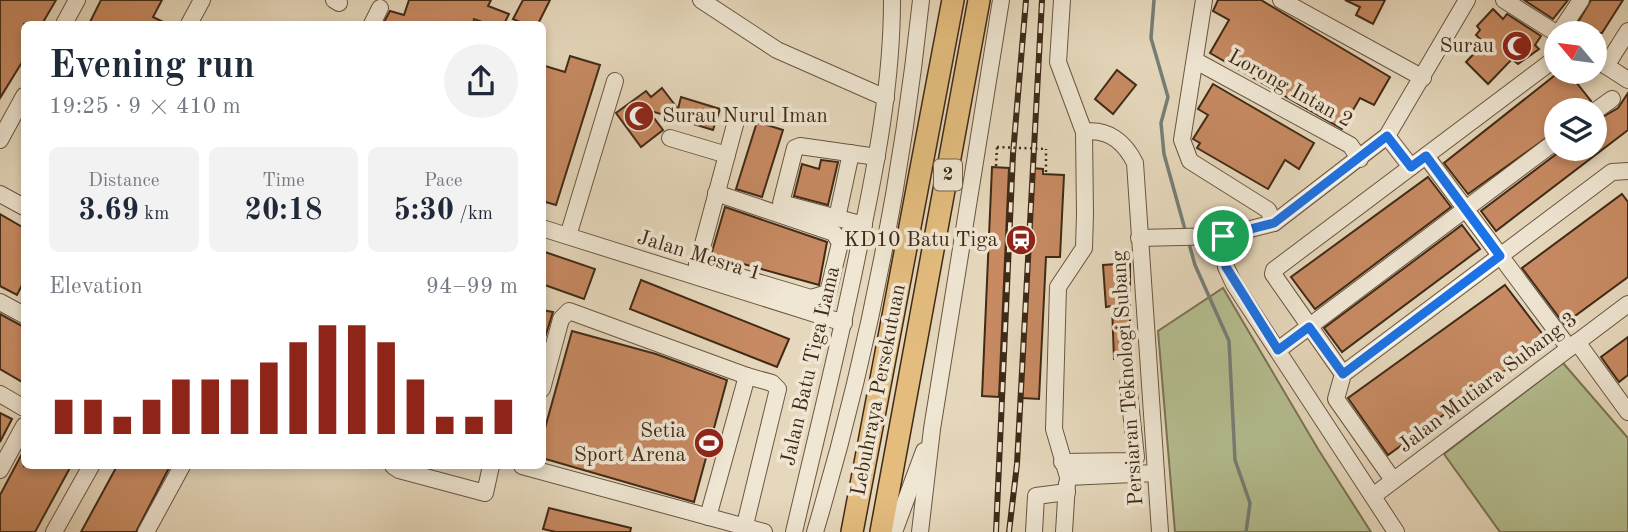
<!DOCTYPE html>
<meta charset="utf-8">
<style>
body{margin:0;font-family:"Old Standard TT",serif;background:#f2f2f3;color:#1f2937;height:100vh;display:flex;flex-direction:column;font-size:26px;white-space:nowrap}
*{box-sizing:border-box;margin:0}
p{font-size:23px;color:#747a83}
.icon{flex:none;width:38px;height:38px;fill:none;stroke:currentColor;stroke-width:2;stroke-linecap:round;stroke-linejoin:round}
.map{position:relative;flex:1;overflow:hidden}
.drawer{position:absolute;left:21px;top:21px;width:525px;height:448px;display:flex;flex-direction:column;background:#fff;border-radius:10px;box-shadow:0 4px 10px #0003}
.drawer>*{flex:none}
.needle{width:46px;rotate:299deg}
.controls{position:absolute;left:1544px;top:21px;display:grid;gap:14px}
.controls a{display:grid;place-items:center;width:63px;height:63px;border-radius:50%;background:#fff;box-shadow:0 4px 10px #0003;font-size:35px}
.pin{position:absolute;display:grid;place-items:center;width:60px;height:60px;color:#fff;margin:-30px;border:4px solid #fff;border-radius:50%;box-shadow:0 2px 7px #0007}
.round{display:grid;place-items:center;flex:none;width:74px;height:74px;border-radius:37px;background:#f2f2f3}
.head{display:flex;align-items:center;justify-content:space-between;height:119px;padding:0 28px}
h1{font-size:38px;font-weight:600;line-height:52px}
.stats{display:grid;grid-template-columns:repeat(3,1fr);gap:10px;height:119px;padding:7px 28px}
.stats div{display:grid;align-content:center;border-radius:10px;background:#f2f2f3;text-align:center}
.stats b{font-size:30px;font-weight:600}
.stats small{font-size:19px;font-weight:400}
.stats p{font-size:19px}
.chart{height:196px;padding:14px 28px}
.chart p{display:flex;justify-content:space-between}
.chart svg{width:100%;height:126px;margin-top:7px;stroke:#8f2418;stroke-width:6}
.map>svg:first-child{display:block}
</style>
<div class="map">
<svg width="1628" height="532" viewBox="0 0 1628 532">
<rect width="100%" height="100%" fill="#e6d8bc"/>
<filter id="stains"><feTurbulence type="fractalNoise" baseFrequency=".00286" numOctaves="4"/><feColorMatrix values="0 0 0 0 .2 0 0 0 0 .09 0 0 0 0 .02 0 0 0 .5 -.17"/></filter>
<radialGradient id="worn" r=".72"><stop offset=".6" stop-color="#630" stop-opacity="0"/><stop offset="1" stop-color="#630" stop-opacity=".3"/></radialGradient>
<g fill="#b5bf91" stroke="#7a7454" stroke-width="2">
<path d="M1223 288 1318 449 1371 532H1175L1158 331Z"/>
<path d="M1563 363 1628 438V532H1500L1444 454Z"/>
</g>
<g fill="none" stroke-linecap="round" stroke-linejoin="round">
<g stroke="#757f77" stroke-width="3.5">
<path d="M1154 0 1151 38 1168 97 1161 123 1164 154 1186 233"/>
<path d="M1188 240 1195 265 1229 341 1235 460 1250 503 1246 532"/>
</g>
</g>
<g fill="#c78a62" stroke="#402a16" stroke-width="2">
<path d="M0 0H56L42 24H24V59L0 98Z"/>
<path d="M101 0H162L153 17 167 24H89Z"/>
<path d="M409 0H491L488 6 509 14 504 24H488L474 19 473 24H383L390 11 404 15Z"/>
<path d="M523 0H550L538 24H524L513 19Z"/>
<path d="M1218 0H1261L1390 77 1374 105 1360 98 1342 129 1210 53 1229 20 1213 11Z"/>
<path d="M1345 0H1385L1373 24 1356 15 1360 7Z"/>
<path d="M1524 0H1568L1553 19Z"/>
<path d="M1591 0H1623L1602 33H1581L1574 29Z"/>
<path d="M1493 9 1503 19 1507 14 1541 36 1535 45 1539 49 1518 64 1512 59 1488 84 1466 62 1484 43 1476 35 1480 30 1477 26Z"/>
<path d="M570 56 600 65 556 205 542 201V65L565 72Z"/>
<path d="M1117 70 1136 85 1113 114 1095 99Z"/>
<path d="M1559 72H1568L1591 101 1584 110H1556V131L1468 194 1444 163Z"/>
<path d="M1213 84 1314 143 1299 169 1285 160 1268 189 1197 148 1200 143 1193 139 1208 115 1198 109Z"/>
<path d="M662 88 678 109 681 97 720 109 713 130 648 110 663 130 641 147 616 113 646 91 651 97Z"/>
<path d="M1628 93V130L1496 231 1481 211 1563 149H1594V122L1618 108Z"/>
<path d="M757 122 783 130 762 197 736 189Z"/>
<path d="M821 160 838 162 828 205 794 196 802 164 819 169Z"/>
<path d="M992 167 1009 168 999 397 982 396Z"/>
<path d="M1032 168 1043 169V174L1064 175 1060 257H1046L1039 399 1022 398Z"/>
<path d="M1428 177 1451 207 1315 309 1291 277Z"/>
<path d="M1622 194 1628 202V277L1564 324 1522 268Z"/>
<path d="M725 207 827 242 819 285 711 255Z"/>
<path d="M0 214 24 228V281L17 295 0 286Z"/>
<path d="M1462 225 1480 249 1342 352 1324 328Z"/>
<path d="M542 251 595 269 584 299 542 284Z"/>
<path d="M1130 263V358L1114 359 1112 306 1106 307 1103 265Z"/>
<path d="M641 280 789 339 777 367 630 309Z"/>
<path d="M1505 285 1547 340 1388 455 1348 398Z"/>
<path d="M542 310 553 312 542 347Z"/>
<path d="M0 314 24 327V383L0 369Z"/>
<path d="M572 331 656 354 727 380 694 502 542 458V439Z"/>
<path d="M1628 337V375L1619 382 1601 357Z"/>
<path d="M0 413 12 419 0 442Z"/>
<path d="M24 450V466H71L35 532H0V495Z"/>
<path d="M117 466H170L136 532H81Z"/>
<path d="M549 508 631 528 630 532H556L543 529Z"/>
</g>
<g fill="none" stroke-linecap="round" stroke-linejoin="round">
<g stroke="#6a5640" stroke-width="18">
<g id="minor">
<path d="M334 0 339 3"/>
<path d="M701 0 777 50 886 98"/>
<path d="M1062 0 1058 62 1084 132 1085 214 1084 248 1058 287 1054 429 1068 477 1156 473"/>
<path d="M1204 0 1182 140 1190 161 1268 210 1274 223"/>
<path d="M1281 0 1423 78"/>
<path d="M1504 0 1556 33"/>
<path d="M64 24 77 0"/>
<path d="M189 24 202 0"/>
<path d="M372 24 380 8"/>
<path d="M1559 33 1581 0"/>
<path d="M1556 58 1274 270 1273 274 1343 374 1612 172 1628 171"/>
<path d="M1594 58 1628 80"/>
<path d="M1196 61 1350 145 1360 159"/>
<path d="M1606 66 1628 31"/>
<path d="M1594 112 1612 99"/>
<path d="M1084 132C1108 128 1125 143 1135 163L1160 532"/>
<path d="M1387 136 1411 167"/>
<path d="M670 138 727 155"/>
<path d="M0 140 24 96"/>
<path d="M1426 156 1569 348"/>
<path d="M0 194 24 207"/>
<path d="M837 218 851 153"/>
<path d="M864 225 781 203 795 148 800 146 877 157"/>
<path d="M542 228 844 323"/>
<path d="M568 236 615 81"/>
<path d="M1223 236 1226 267 1234 284 1396 532"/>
<path d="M1139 238 1223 236 1274 223 1387 136 1467 0"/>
<path d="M697 264 811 298 828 293 840 243 834 233 716 193"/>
<path d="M695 274 736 121"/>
<path d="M0 302 24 315"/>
<path d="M1577 342 1628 412"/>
<path d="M1278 350 1556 141"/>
<path d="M1343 374 1336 399 1393 480"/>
<path d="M542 389 561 319 569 311 747 376 708 517"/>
<path d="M0 394 24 408"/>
<path d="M1062 462 1130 461 1136 457 1128 383"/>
<path d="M393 466 399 470 485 493 491 466"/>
<path d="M522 466 764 532"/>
<path d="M0 470 24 426"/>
<path d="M1373 496 1628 304"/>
<path d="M744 529 778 389 772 383 747 376"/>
<path d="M54 532 91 466"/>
<path d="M146 532 182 466"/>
<path d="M794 532C816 437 840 343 859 247 876 166 892 83 892 0"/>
<path d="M815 532C867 358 902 180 921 0"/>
<path d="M894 532 924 451"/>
<path d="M920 532 932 429 1001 0"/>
<path d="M1034 532 1036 496 1067 492"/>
<path d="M1064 532 1067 483"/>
</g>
</g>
<g stroke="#402a16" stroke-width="24">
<g id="highway">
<path d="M852 532 953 0"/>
<path d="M881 532 979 0"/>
</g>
</g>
<g stroke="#402a16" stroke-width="2.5" stroke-dasharray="2 3.5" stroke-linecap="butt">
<path d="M996 166 997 147"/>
<path d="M1046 172V149"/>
</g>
<use href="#minor" stroke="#efe6d3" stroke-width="16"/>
<use href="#highway" stroke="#e3bc7e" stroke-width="21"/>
<g stroke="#402a16" stroke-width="6">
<g id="rail">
<path d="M996 532 1013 154 1026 0"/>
<path d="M1009 532 1017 464 1042 0"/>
</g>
</g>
<use href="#rail" stroke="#efe6d3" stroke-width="3.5" stroke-dasharray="10" stroke-linecap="butt"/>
<path stroke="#402a16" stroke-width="2.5" stroke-dasharray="2 3.5" stroke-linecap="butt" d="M997 147 1046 149"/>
</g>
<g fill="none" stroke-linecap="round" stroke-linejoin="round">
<g stroke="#fff" stroke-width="14">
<path id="route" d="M1387 136 1411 167 1426 156 1500 256 1343 374 1309 327 1278 350 1226 267 1223 236 1274 223Z"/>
</g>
<use href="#route" stroke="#1a73e8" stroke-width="9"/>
</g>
<defs>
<g id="mosque-disc" transform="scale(1.575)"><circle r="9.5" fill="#8f2418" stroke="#efe6d3"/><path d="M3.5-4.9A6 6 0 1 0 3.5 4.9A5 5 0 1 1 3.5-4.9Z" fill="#fff"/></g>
<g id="station-disc" transform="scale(1.575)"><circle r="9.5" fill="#8f2418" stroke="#efe6d3"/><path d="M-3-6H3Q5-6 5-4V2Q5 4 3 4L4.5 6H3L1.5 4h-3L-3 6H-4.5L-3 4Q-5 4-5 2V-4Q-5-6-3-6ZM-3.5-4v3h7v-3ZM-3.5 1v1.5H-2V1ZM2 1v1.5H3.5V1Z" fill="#fff"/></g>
<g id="stadium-disc" transform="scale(1.575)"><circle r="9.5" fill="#8f2418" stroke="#efe6d3"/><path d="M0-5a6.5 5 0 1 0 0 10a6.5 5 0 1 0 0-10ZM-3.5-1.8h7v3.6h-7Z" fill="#fff"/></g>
</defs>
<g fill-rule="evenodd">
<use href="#mosque-disc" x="1517" y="46"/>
<use href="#mosque-disc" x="639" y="116"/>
<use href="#station-disc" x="1021" y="240"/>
<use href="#stadium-disc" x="709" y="443"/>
</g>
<g text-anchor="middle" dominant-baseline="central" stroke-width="7" stroke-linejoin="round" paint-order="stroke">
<rect fill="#efe6d3" stroke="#74624f" stroke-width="2" x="934" y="159.5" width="28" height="31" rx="5"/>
<g font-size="19" font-weight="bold" fill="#402a16">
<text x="948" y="175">2</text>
</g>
<g font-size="21" fill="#402a16" stroke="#efe6d3" text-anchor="end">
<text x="1494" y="46">Surau</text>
<text x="662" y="116" text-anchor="start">Surau Nurul Iman</text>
<text x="998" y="240">KD10 Batu Tiga</text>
<text x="686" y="431">Setia<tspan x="686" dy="24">Sport Arena</tspan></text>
</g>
<g font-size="21" fill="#402a16" stroke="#efe6d3">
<text transform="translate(1290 89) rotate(29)">Lorong Intan 2</text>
<text transform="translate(699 256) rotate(17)">Jalan Mesra 1</text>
<text transform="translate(811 366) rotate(-77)">Jalan Batu Tiga Lama</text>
<text transform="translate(1128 378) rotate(-94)">Persiaran Teknologi Subang</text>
<text transform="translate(1488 383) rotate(-37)">Jalan Mutiara Subang 3</text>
<text transform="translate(879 390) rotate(-79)">Lebuhraya Persekutuan</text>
</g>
</g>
<rect width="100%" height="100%" filter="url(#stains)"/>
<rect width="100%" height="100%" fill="url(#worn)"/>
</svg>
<div class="controls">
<a><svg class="needle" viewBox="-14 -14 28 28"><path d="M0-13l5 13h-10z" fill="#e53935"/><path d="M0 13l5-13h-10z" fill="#747a83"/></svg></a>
<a><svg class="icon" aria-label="layers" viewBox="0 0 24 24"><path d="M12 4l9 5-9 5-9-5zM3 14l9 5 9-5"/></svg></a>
</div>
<div class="pin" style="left:1223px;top:236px;background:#1e9e55"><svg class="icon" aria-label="arrive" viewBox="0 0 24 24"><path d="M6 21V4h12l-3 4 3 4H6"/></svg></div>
<section class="drawer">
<div class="head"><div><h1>Evening run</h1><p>19:25 · 9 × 410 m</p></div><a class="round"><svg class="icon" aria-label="share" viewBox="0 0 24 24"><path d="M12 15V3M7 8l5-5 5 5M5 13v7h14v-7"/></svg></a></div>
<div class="stats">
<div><p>Distance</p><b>3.69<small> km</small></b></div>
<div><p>Time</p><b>20:18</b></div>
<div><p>Pace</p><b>5:30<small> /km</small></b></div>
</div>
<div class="chart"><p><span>Elevation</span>94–99 m</p>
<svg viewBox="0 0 160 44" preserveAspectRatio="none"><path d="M5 44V32M15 44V32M25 44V38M35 44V32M45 44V25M55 44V25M65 44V25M75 44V19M85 44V12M95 44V6M105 44V6M115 44V12M125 44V25M135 44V38M145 44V38M155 44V32"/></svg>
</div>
</section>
</div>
